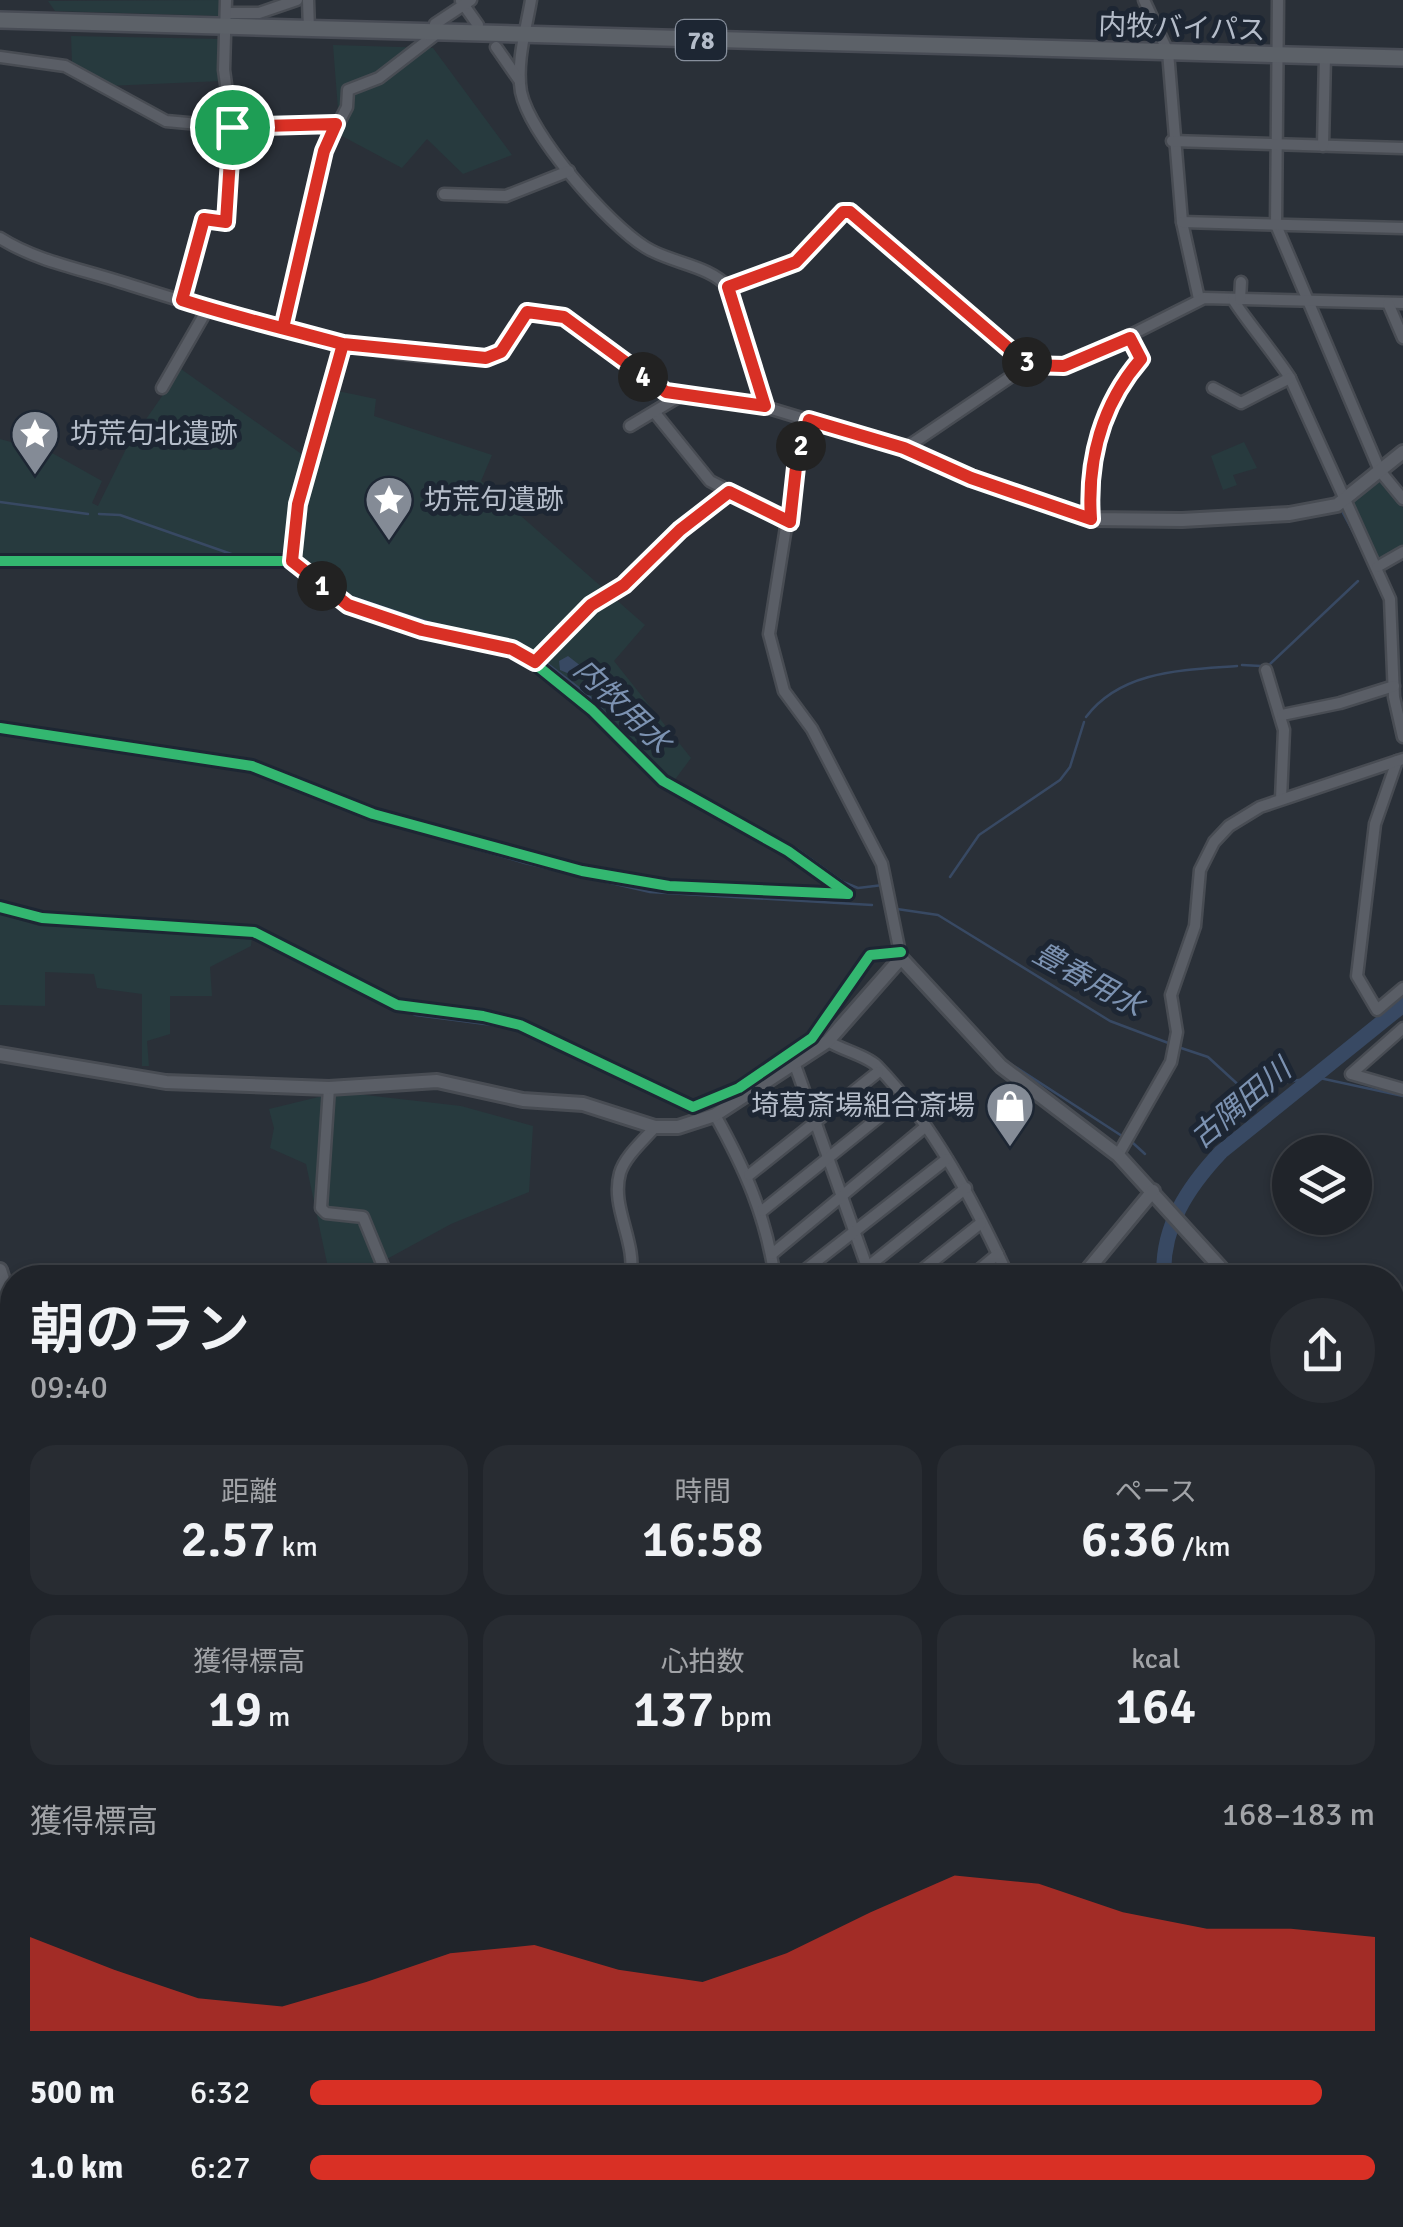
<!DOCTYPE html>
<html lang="ja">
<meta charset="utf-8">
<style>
body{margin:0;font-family:Signika,"Noto Sans JP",sans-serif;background:#282c32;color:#f1f3f6;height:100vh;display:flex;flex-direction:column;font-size:38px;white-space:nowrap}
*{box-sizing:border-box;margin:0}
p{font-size:32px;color:#a2a4a8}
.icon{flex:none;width:55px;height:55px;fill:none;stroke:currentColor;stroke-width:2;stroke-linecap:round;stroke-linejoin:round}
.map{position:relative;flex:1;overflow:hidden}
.drawer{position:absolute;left:0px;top:1265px;width:1405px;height:962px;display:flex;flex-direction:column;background:#20242a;border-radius:40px 40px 0 0;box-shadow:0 2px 8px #0004,0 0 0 2px #3d4147}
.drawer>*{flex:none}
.buttons{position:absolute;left:1272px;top:1135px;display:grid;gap:20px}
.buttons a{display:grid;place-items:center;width:100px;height:100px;border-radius:50%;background:#20242a;box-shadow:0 2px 8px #0004,0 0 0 2px #3d4147;font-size:50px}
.pin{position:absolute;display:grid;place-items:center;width:85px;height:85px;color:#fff;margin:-42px;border:5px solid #fff;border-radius:50%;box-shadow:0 2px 10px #0007}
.km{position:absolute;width:50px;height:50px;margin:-25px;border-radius:50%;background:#222;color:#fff;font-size:28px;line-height:50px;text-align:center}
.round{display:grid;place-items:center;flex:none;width:105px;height:105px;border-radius:52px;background:#282c32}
.summary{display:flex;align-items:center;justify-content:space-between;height:170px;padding:0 30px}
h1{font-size:55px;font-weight:600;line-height:75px}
.stats{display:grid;grid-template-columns:repeat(3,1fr);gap:15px;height:170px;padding:10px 30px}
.stats div{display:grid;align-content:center;border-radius:25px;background:#282c32;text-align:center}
.stats b{font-size:50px;font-weight:600}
.stats small{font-size:28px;font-weight:400}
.stats p{font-size:28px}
.chart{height:280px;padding:20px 30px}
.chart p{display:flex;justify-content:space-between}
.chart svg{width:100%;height:180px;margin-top:10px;fill:#d93025;opacity:.7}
ul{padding:0 30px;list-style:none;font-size:32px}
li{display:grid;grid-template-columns:160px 120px 1fr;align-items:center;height:75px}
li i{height:25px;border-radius:12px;background:#d93025}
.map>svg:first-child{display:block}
</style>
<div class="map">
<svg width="1403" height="2227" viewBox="0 0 1403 2227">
<rect width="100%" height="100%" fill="#2a3038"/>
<g fill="#273a3e">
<path d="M222 0V16L55 11 48 1Z"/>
<path d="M71 36 222 39 221 81 107 86 72 62Z"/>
<path d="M333 45 433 48 512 155 463 174 427 139 402 168 340 135Z"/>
<path d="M181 369 310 460 333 390 376 399 374 416 492 455 481 481 645 625 614 661 691 758 671 785 596 710 524 651 420 627 332 593 304 563 289 557 0 558V439L54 454 102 481 92 503 98 506 128 445Z"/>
<path d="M1244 442 1257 468 1233 475 1237 485 1223 490 1211 456Z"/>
<path d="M1379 478 1403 508V545L1378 559 1350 504Z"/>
<path d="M0 914 39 926 252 936 251 946 210 967 212 996H170V1034L147 1041 149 1066H142V994L97 988 94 974 45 972V1006L0 1005Z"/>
<path d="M339 1092 461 1106 533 1126 529 1192 451 1224 354 1277H330L306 1164 270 1148 274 1128 269 1109Z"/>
<path d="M0 1646 12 1663V1696L0 1685Z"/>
<path d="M95 2215H382L401 2227H155Z"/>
</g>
<g fill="#384963">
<path d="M568 656 586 670 589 682 560 670 559 661Z"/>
<path d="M151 2215H349L351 2219 345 2227H181Z"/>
</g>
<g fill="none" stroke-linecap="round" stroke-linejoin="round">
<g stroke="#384963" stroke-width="2.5">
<path d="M0 502 88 514"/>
<path d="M1343 513 1360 545"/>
<path d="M99 514 120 515 237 556 290 554"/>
<path d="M298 556 340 593 458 632 520 643 539 657"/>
<path d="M545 662 589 696 669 780 797 849 843 882 858 888 883 885"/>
<path d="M1242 665 1261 666"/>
<path d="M1269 665 1358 581"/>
<path d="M1086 717C1121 670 1184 670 1237 666"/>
<path d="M0 734 244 768 374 819 525 863 650 892 872 905"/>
<path d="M950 877 979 835 1060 780 1070 767 1084 722"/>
<path d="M897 909 938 915 1110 1021 1171 1044"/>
<path d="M0 910 37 921 250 934 361 993"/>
<path d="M371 998 416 1015 515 1028 664 1098"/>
<path d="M1178 1047 1208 1057 1244 1090 1315 1077 1403 1096"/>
<path d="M1000 1057 1122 1136"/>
<path d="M785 1062 818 1037 871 958 892 957"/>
<path d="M669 1100 699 1110 732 1096"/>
<path d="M1133 1143 1145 1154"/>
<path d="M0 1665 12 1684"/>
<path d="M12 1997 5 2022 12 2044"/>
<path d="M77 2215 146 2227"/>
<path d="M823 2227 844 2215"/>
</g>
<g stroke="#384963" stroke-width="15">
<path d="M1164 1278C1161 1227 1188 1187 1221 1152L1403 1005"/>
<path d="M1322 2215 1328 2227"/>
</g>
<g stroke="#484c53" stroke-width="15">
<g id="minor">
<path d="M308 0 309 30"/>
<path d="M531 0C526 30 516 62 521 92 530 135 608 224 645 247 670 263 709 265 728 287L765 407"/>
<path d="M1144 0 1168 52 1182 222 1199 299"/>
<path d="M1278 0 1276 225 1380 471 1403 499"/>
<path d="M461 1 478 25"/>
<path d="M227 13H259L297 0"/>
<path d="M435 24 471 0"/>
<path d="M496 47 519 80"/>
<path d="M0 57 65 66 166 121 232 127 336 124"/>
<path d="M1172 141 1403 148"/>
<path d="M1323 146 1325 56"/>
<path d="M444 194 506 196 569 171"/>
<path d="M1182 222 1403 228"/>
<path d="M0 238C36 261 81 269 121 282 231 316 370 363 486 358L501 351 527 312 564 317 665 392 765 407 904 449 1028 365 1077 362 1204 298 1403 303"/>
<path d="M728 287 796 263 843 213 850 212 1028 365"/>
<path d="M1233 299C1235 306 1280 361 1290 378L1390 599 1394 697 1403 737"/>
<path d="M1240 300 1241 282"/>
<path d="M182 301 204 219 227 222 232 127 224 70 226 0"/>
<path d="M1388 303 1403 338"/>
<path d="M283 328 324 151 347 107 348 90 379 78 436 34"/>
<path d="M162 388 208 308"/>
<path d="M1213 388 1241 403 1290 378"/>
<path d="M655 413 710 481 790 522"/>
<path d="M809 420 797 458 769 634 784 691 812 729 882 864 901 958"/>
<path d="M630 426 680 396"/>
<path d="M1091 519C1087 460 1102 404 1141 359L1130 338"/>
<path d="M292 561 298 504 343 343"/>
<path d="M1377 567 1403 552"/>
<path d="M535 663 591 605 624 585 680 530 729 491"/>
<path d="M1266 670 1284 730 1281 799"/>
<path d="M1282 715 1340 703 1394 686"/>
<path d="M1397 761 1375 824 1357 976 1377 1010 1403 988"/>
<path d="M1403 1028 1351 1074 1403 1089"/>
<path d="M828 1041C841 1050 866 1055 877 1066 934 1125 974 1202 1009 1278"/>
<path d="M795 1065 871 1278"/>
<path d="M329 1088 321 1208 326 1213 363 1217 388 1278"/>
<path d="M715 1115C745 1169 766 1216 775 1278"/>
<path d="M1118 1155 1171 1062 1177 1032 1171 995 1195 926 1200 870 1214 842 1229 826 1260 807 1403 759"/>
<path d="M749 1175 878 1072"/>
<path d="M762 1211 904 1097"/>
<path d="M772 1254 925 1127"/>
<path d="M630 1278C638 1243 610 1208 620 1173 625 1156 644 1140 655 1127"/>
<path d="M795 1278 947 1159"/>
<path d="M854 1278 966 1188"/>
<path d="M912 1278 981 1223"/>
<path d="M969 1278 998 1254"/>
<path d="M1392 1449 1403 1460"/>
<path d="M1392 1825 1403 1824"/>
<path d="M0 1956 12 1962"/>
<path d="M0 2043 6 2064"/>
<path d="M1392 2166 1403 2195"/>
<path d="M1035 2215 1037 2227"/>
<path d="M1150 2215 1157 2227"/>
<path d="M1243 2215 1249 2227"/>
<path d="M1303 2215 1310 2227"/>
<path d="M1361 2215 1370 2227"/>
<path d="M1138 2227 1147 2215"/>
<path d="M1164 2227 1176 2215"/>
<path d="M1214 2227 1227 2215"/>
<path d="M1265 2227 1277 2215"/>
</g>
</g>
<g stroke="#484c53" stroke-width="18">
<g id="tertiary">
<path d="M904 449 971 478 1091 519 1182 520 1289 514 1337 505 1403 452"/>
<path d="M0 1054 166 1082 329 1088 437 1081 523 1100 583 1104 655 1127H678L715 1115 828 1041 901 958 1001 1066 1118 1155 1230 1278"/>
<path d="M0 1270 12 1308"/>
<path d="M1081 1278 1153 1191"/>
<path d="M0 2065 12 2063"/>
</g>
</g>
<g stroke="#484c55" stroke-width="20">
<path id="primary" d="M0 20 1403 58"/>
</g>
<use href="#minor" stroke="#5a5e66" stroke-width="10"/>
<use href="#tertiary" stroke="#5a5e66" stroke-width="12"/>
<use href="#primary" stroke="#5c6168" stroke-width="15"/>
<g stroke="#1d2633" stroke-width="16">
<g id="cycleway">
<path d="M0 561H292L348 605 422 629 519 651 592 710 663 781 788 851 848 894"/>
<path d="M0 728 252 766 373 814 582 871 669 886 848 894"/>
<path d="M0 907 42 918 254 932 397 1005 483 1016 520 1025 693 1107 739 1088 812 1038 870 955 901 952"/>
</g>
</g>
<use href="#cycleway" stroke="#33b770" stroke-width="10"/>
</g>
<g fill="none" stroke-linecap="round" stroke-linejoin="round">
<g stroke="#fff" stroke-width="20">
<path id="route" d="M232 127 226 222 204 219 182 300C235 317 289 330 343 344L298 504 292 561 348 605 422 630 512 649 535 662 591 605 624 585 680 530 729 492 790 522 797 458 809 420 904 448 971 478 1091 519C1087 460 1102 404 1141 359L1130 338 1064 366 1028 365 850 212H843L796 262 728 287 765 406 666 392 564 317 527 312 501 352 486 358 343 344 283 328 324 151 336 124 232 127"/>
</g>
<use href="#route" stroke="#d93025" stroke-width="12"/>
</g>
<defs>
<g id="sight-pin" transform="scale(2.5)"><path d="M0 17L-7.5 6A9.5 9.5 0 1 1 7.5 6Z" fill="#848b96" stroke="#1d2633"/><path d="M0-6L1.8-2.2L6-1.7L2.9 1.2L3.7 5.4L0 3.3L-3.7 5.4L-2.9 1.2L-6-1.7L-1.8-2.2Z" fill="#fff"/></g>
<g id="shop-pin" transform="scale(2.5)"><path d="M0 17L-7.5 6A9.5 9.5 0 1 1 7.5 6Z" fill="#848b96" stroke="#1d2633"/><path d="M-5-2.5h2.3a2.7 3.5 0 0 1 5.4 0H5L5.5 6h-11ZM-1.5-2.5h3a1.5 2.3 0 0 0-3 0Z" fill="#fff"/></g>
</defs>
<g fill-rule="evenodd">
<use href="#sight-pin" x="35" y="434"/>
<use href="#sight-pin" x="389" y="500"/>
<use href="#shop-pin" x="1010" y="1106"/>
</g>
<g text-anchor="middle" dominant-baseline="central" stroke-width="10" stroke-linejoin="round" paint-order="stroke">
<rect fill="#1d2633" stroke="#878f9c" stroke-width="2.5" x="676" y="20" width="50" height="40" rx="8"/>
<g font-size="25" font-weight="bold" fill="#b4bcc9">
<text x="701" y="40">78</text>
</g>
<g font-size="28" fill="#b4bcc9" stroke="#1d2633">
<text transform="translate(1182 28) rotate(2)">内牧バイパス</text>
</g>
<g font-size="28" fill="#b4bcc9" stroke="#1d2633" text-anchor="start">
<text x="70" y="434">坊荒句北遺跡</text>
<text x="424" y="500">坊荒句遺跡</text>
<text x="975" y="1106" text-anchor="end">埼葛斎場組合斎場</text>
</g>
<g font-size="30" font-style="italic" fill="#7c92b1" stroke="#1d2633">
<text transform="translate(622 706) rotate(44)">内牧用水</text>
<text transform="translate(1088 980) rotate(29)">豊春用水</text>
<text transform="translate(1241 1104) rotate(-40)">古隅田川</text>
</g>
</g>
</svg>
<div class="buttons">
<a><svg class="icon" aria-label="layers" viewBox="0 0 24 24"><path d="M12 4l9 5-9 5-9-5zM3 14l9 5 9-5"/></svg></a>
</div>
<div class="pin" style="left:232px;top:127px;background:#1e9e55"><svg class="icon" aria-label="arrive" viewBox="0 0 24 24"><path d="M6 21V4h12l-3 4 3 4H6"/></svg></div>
<b class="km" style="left:322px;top:586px">1</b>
<b class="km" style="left:801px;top:446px">2</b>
<b class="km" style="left:1027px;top:362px">3</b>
<b class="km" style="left:643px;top:377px">4</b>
<section class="drawer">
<div class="summary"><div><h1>朝のラン</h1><p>09:40</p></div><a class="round"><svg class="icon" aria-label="share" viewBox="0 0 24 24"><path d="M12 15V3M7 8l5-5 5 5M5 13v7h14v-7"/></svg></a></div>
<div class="stats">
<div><p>距離</p><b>2.57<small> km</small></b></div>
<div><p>時間</p><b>16:58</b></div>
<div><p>ペース</p><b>6:36<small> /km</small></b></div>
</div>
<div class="stats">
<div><p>獲得標高</p><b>19<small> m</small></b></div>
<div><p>心拍数</p><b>137<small> bpm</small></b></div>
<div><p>kcal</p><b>164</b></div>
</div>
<div class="chart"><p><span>獲得標高</span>168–183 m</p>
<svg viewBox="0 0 160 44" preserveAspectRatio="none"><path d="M0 44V21L10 29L20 36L30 38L40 32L50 25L60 23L70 29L80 32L90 25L100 15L110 6L120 8L130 15L140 19L150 19L160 21V44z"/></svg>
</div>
<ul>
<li><b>500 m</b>6:32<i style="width:95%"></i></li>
<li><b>1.0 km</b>6:27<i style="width:100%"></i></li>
</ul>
</section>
</div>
